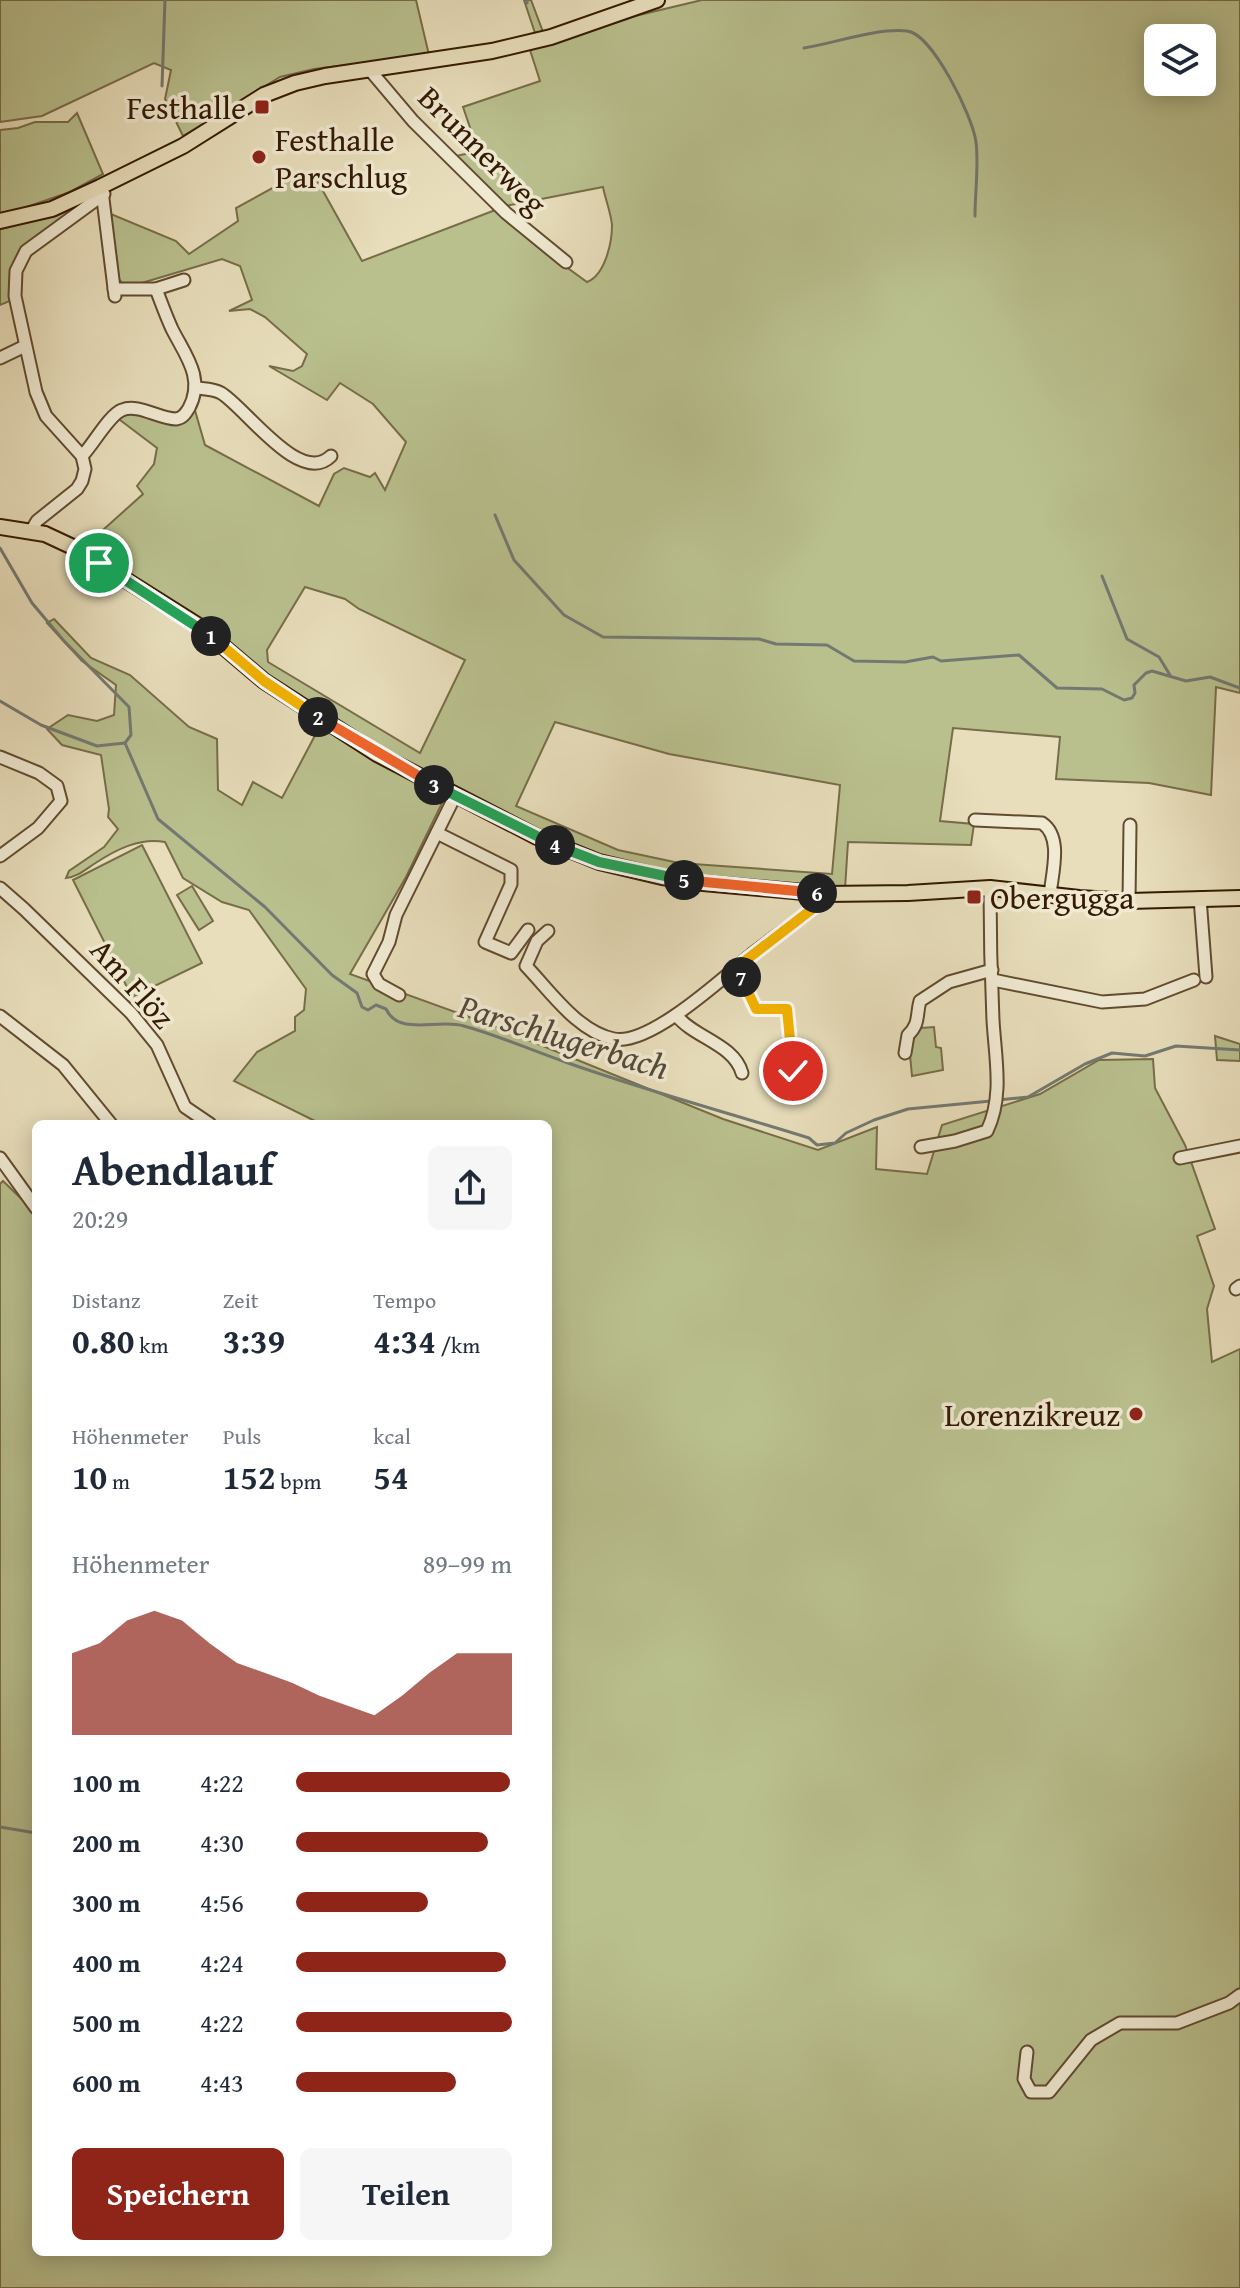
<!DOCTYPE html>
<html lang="de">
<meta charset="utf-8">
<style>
body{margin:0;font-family:"Gentium Book Plus",serif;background:#f6f6f7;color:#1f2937;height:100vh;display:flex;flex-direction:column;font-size:30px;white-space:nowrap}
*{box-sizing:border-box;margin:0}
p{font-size:26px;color:#747a83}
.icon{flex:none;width:44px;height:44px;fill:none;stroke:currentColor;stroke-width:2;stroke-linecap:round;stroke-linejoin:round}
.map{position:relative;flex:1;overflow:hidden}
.sheet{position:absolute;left:32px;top:1120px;width:520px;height:1136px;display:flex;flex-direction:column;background:#fff;border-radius:12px;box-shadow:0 4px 20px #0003}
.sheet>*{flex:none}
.fabs{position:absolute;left:1144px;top:24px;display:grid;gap:16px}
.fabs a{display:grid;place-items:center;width:72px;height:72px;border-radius:12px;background:#fff;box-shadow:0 4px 20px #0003;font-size:40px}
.pin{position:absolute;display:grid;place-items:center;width:68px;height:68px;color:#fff;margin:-34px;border:4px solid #fff;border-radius:50%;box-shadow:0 2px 8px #0007}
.km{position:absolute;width:40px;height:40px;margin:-20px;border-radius:50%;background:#222;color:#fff;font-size:22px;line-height:40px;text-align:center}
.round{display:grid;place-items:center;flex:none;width:84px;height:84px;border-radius:12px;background:#f6f6f7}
.headline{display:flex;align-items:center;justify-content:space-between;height:136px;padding:0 40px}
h1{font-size:44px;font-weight:700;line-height:60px}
.figures{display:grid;grid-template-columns:repeat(3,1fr);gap:12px;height:136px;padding:8px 40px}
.figures div{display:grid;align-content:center}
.figures b{font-size:34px;font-weight:700}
.figures small{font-size:22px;font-weight:400}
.figures p{font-size:22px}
.chart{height:224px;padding:16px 40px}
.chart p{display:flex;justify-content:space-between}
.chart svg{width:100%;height:144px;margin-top:8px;fill:#8f2418;opacity:.7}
.primary-button{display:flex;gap:16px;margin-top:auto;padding:16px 40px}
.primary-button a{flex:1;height:92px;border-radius:12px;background:#8f2418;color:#fff;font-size:32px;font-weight:700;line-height:92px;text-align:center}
.primary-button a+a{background:#f6f6f7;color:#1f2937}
ul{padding:0 40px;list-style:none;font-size:26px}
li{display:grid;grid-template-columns:128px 96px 1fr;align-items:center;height:60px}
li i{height:20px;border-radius:10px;background:#8f2418}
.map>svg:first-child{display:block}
</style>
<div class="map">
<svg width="1240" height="2288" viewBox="0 0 1240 2288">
<rect width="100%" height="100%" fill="#e8debb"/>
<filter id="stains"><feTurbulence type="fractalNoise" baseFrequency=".0025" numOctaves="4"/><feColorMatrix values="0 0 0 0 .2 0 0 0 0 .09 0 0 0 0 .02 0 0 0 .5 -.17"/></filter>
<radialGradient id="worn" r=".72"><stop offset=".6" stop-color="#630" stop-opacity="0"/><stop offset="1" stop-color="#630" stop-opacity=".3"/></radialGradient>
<g fill="#b9c08e" stroke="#776d48" stroke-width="2" fill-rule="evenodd">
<path d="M0 0H416L429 55 314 69 280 77 183 136 165 99 171 70 154 63 42 116 0 122Z"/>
<path d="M524 0H531L543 32 535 33Z"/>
<path d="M702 0H1240V693L1216 687 1211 795 1149 783 1056 779 1060 737 953 728 940 821 974 824 971 845 848 842 845 889 699 879 609 862 507 818 334 723 83 548 143 494 137 486 154 464 157 448 116 417C133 408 151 416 169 421L194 407 205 445 319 506 334 474 344 468 370 477 375 473 385 490 406 442 373 404 340 383 327 400 269 366 293 371 302 366 307 354 265 317 250 309 229 311 252 300 240 266 222 259 135 285 123 284 117 277 111 214 176 241 189 254 238 221 236 208 300 173 318 182 362 261 498 209 532 242 587 282C605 275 612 243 612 225 611 213 605 198 603 187L505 206 452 157 478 151 463 107 540 81 530 50 635 16ZM1158 38H1202V82H1158ZM305 587 345 599 359 609 465 660 420 753 268 662 267 650ZM555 722 669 754 840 785 832 874 679 863 618 850 516 806Z"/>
<path d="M77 113 103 174 70 192 0 216V130L18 128 35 122H68Z"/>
<path d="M96 195 24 249 12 300 0 305V229C34 221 66 213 96 195Z"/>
<path d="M54 619 91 658 130 675 189 727 217 739 218 790 242 805 253 782 282 798 320 726 444 799 406 877 350 974 491 1025 723 1119 818 1150 877 1127 876 1169 927 1174 942 1125 1040 1094 1099 1060 1153 1059 1155 1088 1185 1145 1215 1229 1197 1236 1214 1286 1207 1309 1212 1362 1240 1349V2288H0V1184L3 1181 36 1213V2252H548V1124H321L234 1081 257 1052 295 1031V1017L304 1010 306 989 249 910 222 902 183 878 165 842C140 837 115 850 94 864 85 870 77 877 66 878L69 871 104 847 118 829 108 817 109 809 101 755 62 745 47 729 68 715 97 721 114 715 116 685 82 661 47 623Z"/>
<path d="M142 845 202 963 132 997 73 880Z"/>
<path d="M192 886 213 921 199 930 177 895Z"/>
<path d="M934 1027 936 1047 941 1048 943 1070 912 1076 909 1045 921 1028Z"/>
<path d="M1215 1036 1240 1044V1061L1217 1060Z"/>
</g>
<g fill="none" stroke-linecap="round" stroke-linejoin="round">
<g stroke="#737972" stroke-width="3">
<path d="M527 3V0"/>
<path d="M804 48C835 43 876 28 907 31 932 33 973 117 976 142 979 165 975 192 975 216"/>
<path d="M162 86 165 0"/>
<path d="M495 515 514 560 564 615 603 637 759 639 776 644 827 645 854 661 905 662 933 657 941 661 1019 655 1057 688 1102 689 1124 700 1132 698 1135 693 1134 685 1146 673 1152 671 1186 681 1210 677 1240 688"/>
<path d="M0 548 32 603 64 641 129 707 131 735 125 743 158 819 265 907 332 975 357 993 362 1007 368 1010 376 1005 386 1009C399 1037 439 1018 464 1026 500 1036 533 1051 568 1063 647 1091 729 1113 809 1138L817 1145 835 1143 846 1133 874 1120 908 1109 991 1101"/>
<path d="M1102 576 1127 639 1159 657 1170 675"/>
<path d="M0 701 41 725 97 746 125 743"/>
<path d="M998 1100 1028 1097 1085 1064 1112 1053 1145 1056 1176 1046 1240 1050"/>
<path d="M0 1827 36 1833"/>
</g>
<g stroke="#624b30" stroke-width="15">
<g id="minor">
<path d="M369 69 413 121 506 213 566 262"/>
<path d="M102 191 115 296"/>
<path d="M114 289H156L184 280"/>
<path d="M0 358 25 346"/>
<path d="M197 388C206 389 214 389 221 393 245 407 300 487 331 456"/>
<path d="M82 456C93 445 109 415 122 410 138 403 159 419 176 419 183 418 186 413 189 408 205 378 185 355 172 329 166 316 161 302 156 289"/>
<path d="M31 531 37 521 77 489 82 481 85 469 82 456 46 416 36 392 15 296 16 271 26 251 104 194"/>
<path d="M0 757 39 773 57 786 61 801 38 828 0 856"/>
<path d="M975 820 1042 823C1063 837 1052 873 1050 895"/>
<path d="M437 833 511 870V884L485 942 511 953 528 930"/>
<path d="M0 888 24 909 131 1013 157 1045 185 1107 210 1124"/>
<path d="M1200 898 1206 977"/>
<path d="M1129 901 1130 825"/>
<path d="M548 931 537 941 526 966C550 991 578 1032 614 1039 650 1046 724 977 752 954 774 937 798 921 820 903L826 894"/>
<path d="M737 967 756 1009H787L793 1071"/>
<path d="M993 980 1102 1002 1145 999 1194 980"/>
<path d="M399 995 379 984 373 974 389 942 396 915 455 796"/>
<path d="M676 1015C694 1038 734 1044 742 1073"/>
<path d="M0 1016 63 1065 111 1124"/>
<path d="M905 1053 908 1035C920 1024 916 1015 920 1001L949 982 992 970"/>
<path d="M921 1147 955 1141 987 1131C1004 1096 995 1057 993 1020 991 976 990 932 990 888"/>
<path d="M0 1158 36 1208"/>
<path d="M1180 1158 1240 1146"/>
<path d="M1236 1289 1240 1286"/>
<path d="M1027 2052 1024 2079 1031 2092H1049L1091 2040 1120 2023H1177L1229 2003 1240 1995"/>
</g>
</g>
<g stroke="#351a02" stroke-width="18">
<g id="major">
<path d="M0 221 52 209 100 187 183 146 264 95 295 83 325 76 492 51 551 37 657 0"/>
<path d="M0 527 45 534 75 548 199 626 264 681 377 754 537 837 599 862 662 877 703 883 826 894 908 893 990 888 1079 898 1129 901 1240 898"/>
</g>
</g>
<use href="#minor" stroke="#f0ead3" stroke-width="11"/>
<use href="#major" stroke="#e8debb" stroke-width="14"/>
</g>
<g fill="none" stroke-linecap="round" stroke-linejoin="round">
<g stroke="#fff" stroke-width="16">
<path id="split-1" d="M99 563 211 636"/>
</g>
<g stroke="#fff" stroke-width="16">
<path id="split-2" d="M211 636 264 681 318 717"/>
</g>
<g stroke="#fff" stroke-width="16">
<path id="split-3" d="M318 717 434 785"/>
</g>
<g stroke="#fff" stroke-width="16">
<path id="split-4" d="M434 785 555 845"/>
</g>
<g stroke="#fff" stroke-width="16">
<path id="split-5" d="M555 845 599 862 684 880"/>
</g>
<g stroke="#fff" stroke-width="16">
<path id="split-6" d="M684 880 817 893"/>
</g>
<g stroke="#fff" stroke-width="16">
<path id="split-7" d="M741 977 737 967 820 903 826 894 817 893"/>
</g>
<g stroke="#fff" stroke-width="16">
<path id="split-8" d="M741 977 756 1009H787L793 1071"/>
</g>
<use href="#split-1" stroke="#22a559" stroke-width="10"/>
<use href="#split-2" stroke="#f5b400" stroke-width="10"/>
<use href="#split-3" stroke="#f0652b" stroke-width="10"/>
<use href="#split-4" stroke="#22a559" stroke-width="10"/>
<use href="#split-5" stroke="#22a559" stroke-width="10"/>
<use href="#split-6" stroke="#f0652b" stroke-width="10"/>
<use href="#split-7" stroke="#f5b400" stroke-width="10"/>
<use href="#split-8" stroke="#f5b400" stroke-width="10"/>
</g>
<g fill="#8f2418" stroke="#f0ead3" stroke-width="3">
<rect x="254" y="99" width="16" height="16" rx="4"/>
<circle cx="259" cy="157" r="8"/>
<rect x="966" y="889" width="16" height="16" rx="4"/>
<circle cx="1136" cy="1414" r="8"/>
</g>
<g text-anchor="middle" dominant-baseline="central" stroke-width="7" stroke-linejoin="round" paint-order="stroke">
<g font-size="32" fill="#351a02" stroke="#f0ead3" text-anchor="end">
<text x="246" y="107">Festhalle</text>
<text x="275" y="139" text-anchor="start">Festhalle<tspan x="275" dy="37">Parschlug</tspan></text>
<text x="990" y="897" text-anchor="start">Obergugga</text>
<text x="1120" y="1414">Lorenzikreuz</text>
</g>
<g font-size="32" fill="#351a02" stroke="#f0ead3">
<text transform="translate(483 150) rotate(45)">Brunnerweg</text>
<text transform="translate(133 983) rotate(48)">Am Flöz</text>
</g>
<g font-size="34" font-style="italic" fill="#544a3a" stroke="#f0ead3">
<text transform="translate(564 1036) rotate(17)">Parschlugerbach</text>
</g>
</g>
<rect width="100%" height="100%" filter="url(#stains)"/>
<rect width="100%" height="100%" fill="url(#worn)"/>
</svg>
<div class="fabs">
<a><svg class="icon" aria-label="layers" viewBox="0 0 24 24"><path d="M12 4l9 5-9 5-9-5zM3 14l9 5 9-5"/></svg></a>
</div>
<div class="pin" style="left:99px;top:563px;background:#1e9e55"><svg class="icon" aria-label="arrive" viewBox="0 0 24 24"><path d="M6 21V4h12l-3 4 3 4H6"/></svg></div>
<div class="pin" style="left:793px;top:1071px;background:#d93025"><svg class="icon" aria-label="check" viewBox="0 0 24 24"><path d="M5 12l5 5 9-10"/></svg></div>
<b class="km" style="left:211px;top:636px">1</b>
<b class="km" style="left:318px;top:717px">2</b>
<b class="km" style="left:434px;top:785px">3</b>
<b class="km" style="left:555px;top:845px">4</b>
<b class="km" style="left:684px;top:880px">5</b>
<b class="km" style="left:817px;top:893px">6</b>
<b class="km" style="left:741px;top:977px">7</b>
<section class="sheet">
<div class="headline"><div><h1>Abendlauf</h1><p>20:29</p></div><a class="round"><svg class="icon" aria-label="share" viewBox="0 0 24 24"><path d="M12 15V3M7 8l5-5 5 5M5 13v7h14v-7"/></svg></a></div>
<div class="figures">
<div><p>Distanz</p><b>0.80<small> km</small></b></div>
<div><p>Zeit</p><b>3:39</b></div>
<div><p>Tempo</p><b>4:34<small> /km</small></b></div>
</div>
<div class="figures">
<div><p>Höhenmeter</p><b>10<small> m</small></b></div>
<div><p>Puls</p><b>152<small> bpm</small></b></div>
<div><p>kcal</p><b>54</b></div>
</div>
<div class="chart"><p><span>Höhenmeter</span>89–99 m</p>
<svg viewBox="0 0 160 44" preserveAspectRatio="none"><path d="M0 44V19L10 16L20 9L30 6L40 9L50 16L60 22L70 25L80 28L90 32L100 35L110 38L120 32L130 25L140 19L150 19L160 19V44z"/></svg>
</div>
<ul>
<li><b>100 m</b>4:22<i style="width:99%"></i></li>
<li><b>200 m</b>4:30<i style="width:89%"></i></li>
<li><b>300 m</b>4:56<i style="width:61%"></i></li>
<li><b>400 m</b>4:24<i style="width:97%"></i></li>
<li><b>500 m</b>4:22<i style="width:100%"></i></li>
<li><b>600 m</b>4:43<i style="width:74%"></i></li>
</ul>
<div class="primary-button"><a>Speichern</a><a>Teilen</a></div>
</section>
</div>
